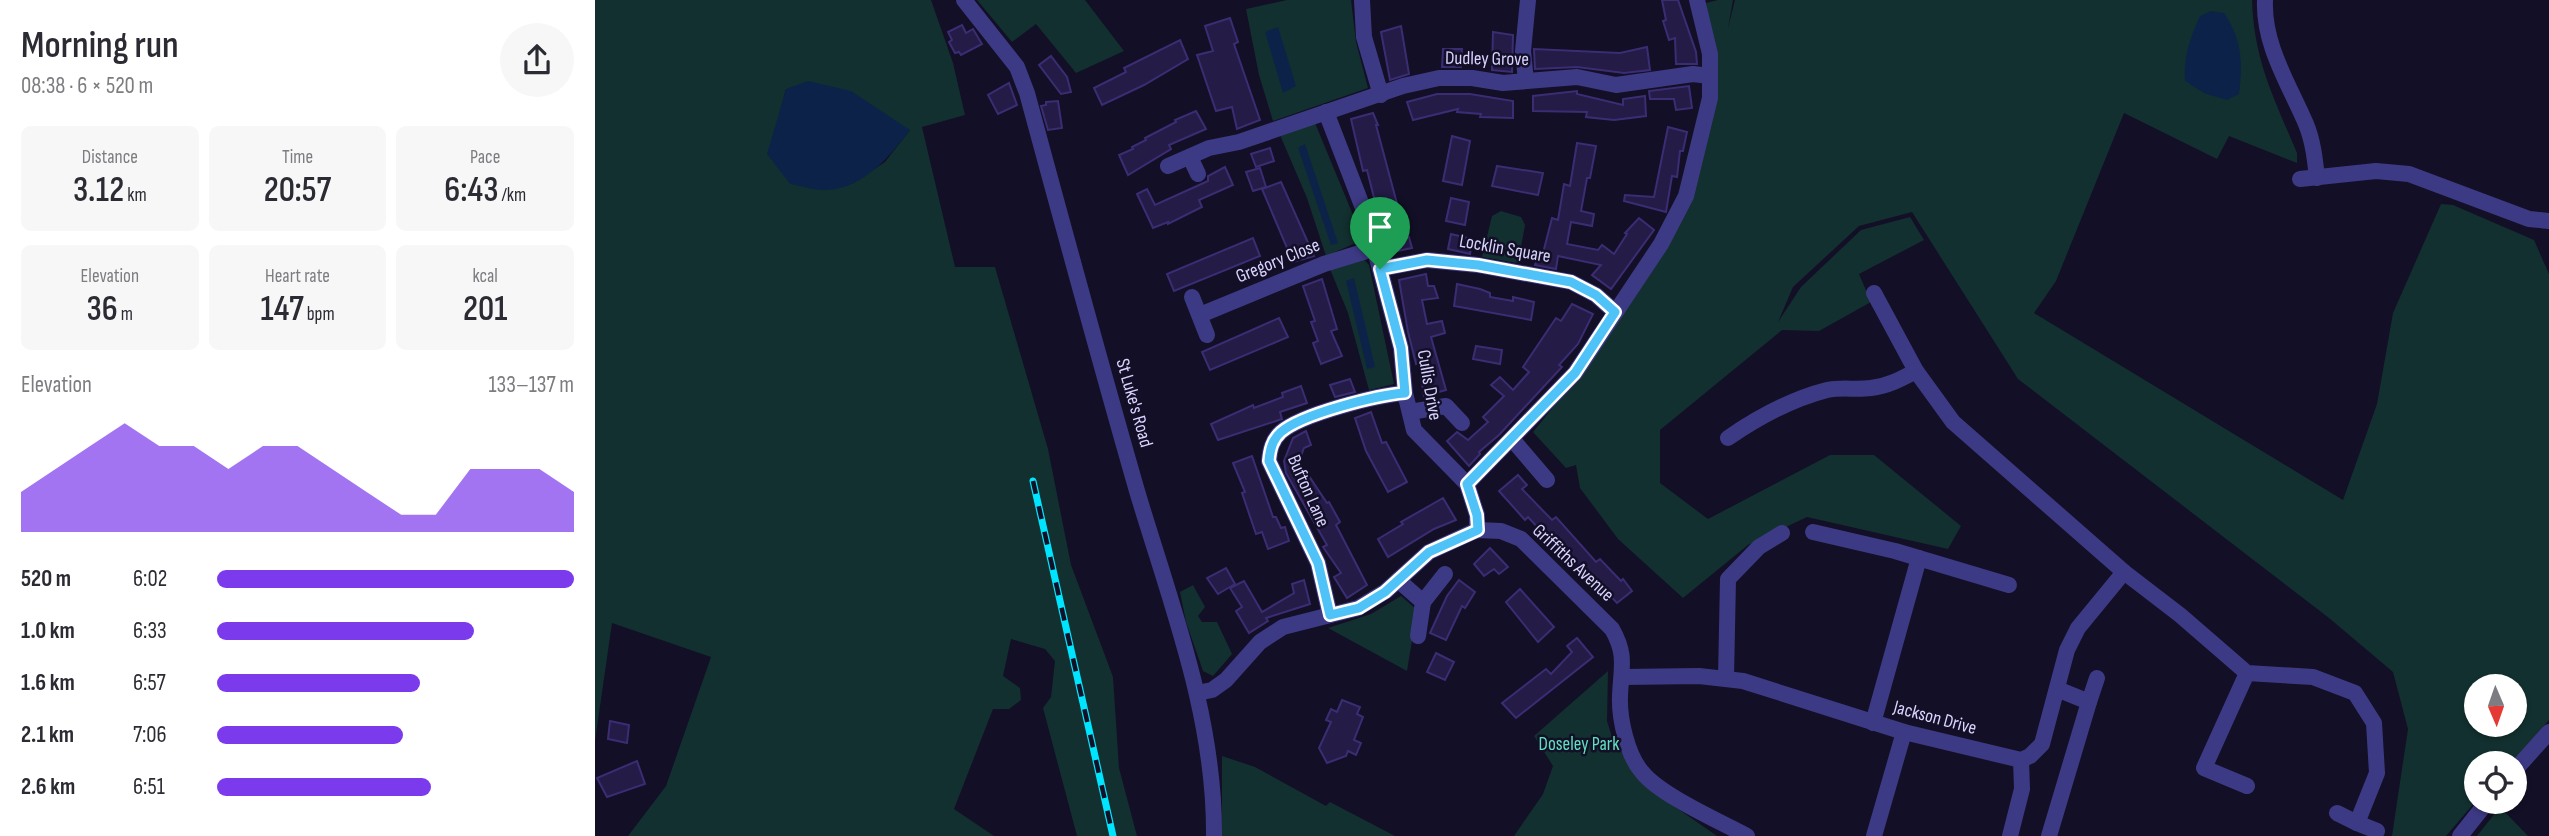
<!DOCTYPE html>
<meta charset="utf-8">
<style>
body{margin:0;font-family:"Sofia Sans Condensed",sans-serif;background:#f7f7f7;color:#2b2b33;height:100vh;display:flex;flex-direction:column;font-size:26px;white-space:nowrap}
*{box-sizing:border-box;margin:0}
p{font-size:23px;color:#7c7c81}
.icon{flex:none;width:38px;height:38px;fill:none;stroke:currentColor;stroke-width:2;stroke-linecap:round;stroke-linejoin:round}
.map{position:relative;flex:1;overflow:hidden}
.details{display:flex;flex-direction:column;background:#fff;width:595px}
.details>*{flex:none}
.needle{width:46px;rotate:178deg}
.controls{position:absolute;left:1869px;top:674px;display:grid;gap:14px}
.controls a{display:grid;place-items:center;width:63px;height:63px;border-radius:50%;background:#fff;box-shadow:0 2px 5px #0004;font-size:35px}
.pin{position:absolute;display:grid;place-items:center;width:60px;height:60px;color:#fff;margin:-72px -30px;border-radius:50% 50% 50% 0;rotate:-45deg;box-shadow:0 0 7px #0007}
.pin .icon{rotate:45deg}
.round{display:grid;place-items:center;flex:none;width:74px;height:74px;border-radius:37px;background:#f7f7f7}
.head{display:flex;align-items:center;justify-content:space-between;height:119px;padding:0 21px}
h1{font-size:38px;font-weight:600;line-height:52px}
.stats{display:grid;grid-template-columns:repeat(3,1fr);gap:10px;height:119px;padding:7px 21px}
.stats div{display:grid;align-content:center;border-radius:10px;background:#f7f7f7;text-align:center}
.stats b{font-size:35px;font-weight:600}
.stats small{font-size:19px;font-weight:400}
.stats p{font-size:19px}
.chart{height:196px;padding:14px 21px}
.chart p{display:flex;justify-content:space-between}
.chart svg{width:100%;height:126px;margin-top:7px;fill:#7c3aed;opacity:.7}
ul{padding:0 21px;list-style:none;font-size:23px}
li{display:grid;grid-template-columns:112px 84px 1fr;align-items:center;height:52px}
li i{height:18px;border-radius:9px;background:#7c3aed}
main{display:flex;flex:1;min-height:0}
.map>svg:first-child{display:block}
</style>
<main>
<section class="details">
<div class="head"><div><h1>Morning run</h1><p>08:38 · 6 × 520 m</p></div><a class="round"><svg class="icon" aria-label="share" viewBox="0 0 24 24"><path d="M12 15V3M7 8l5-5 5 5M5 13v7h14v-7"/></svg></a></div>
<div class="stats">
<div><p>Distance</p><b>3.12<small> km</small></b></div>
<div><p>Time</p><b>20:57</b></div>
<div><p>Pace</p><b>6:43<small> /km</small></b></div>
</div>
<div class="stats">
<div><p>Elevation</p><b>36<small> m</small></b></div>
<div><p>Heart rate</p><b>147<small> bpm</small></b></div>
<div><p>kcal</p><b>201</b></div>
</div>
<div class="chart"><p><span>Elevation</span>133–137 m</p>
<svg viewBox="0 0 160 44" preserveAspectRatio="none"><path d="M0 44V30L10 22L20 14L30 6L40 14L50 14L60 22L70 14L80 14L90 22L100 30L110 38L120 38L130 22L140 22L150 22L160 30V44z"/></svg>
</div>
<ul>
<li><b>520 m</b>6:02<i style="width:100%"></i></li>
<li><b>1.0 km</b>6:33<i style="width:72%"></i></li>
<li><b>1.6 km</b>6:57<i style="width:57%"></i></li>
<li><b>2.1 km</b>7:06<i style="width:52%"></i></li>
<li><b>2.6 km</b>6:51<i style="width:60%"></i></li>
</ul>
</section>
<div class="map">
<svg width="1954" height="836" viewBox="0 0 1954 836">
<rect width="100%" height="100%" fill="#130f26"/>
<g fill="#12302f" fill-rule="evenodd">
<path d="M0 0H336L358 63 370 115 327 127 360 267H400L453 449 476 565 518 677 524 768 542 836H482L448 708 456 697 460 661 450 649 416 639 408 676 425 688 426 700 414 709H398L359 809 399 836H33L71 786 116 657 17 623 0 741ZM191 89 315 130 290 162 257 184 186 108Z"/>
<path d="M382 0H490L529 51 481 73 441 24 417 42Z"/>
<path d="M692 0H756L761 42 773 88 678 121 664 75 651 9Z"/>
<path d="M1123 0H1138L1133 28 1140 0H1657C1659 61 1679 98 1702 153V163L1634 136 1622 159 1529 113 1461 281 1439 313 1748 500 1782 404 1798 313 1846 204 1858 205 1939 240 1954 274V720L1916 763H1881V801L1851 836H1797L1813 729 1798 672 1734 618 1423 379 1317 212 1264 226 1198 287 1183 322 1206 287 1266 230 1315 217 1329 240 1264 274 1276 302 1224 331 1187 330 1065 430V483L1113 519 1235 455H1279L1366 526 1353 549 1212 517 1153 545 1088 598 1023 539 985 488 981 465 971 468 938 432 1001 354 1076 239 1119 69 1111 3ZM1881 686H1920V724H1881Z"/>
<path d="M720 123 763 227 765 241 731 256 712 198 685 135Z"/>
<path d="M906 211 926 217 930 225 923 263 887 257 897 216Z"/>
<path d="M767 257 774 265 799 384 774 390 753 313 735 269Z"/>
<path d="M598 585 610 607 603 616 607 622H622L637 654 618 676 608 671 591 622 585 592Z"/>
<path d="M806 596 822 610 812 671 733 628 776 614Z"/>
<path d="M1013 671 1012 721 1018 740 1050 786 1122 836H919L948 794 958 766 939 736Z"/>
<path d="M627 756 660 767 731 806 735 802 800 836H627Z"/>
<path d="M1905 807 1933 836H1882Z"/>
</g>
<g fill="#0c2248">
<path d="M1616 11 1629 13C1647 39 1648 63 1644 94L1632 100 1609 93 1590 81C1588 57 1595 38 1605 16Z"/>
<path d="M683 27 701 86 688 93 670 32Z"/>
<path d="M213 81 256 91 315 130C294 157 270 187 233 190 221 191 206 186 195 184L172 154 191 89Z"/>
<path d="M710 144 743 243 736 245 703 148Z"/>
<path d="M759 278 780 367 772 369 751 281Z"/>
</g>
<g fill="#241b47" stroke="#3b2d73" stroke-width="2">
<path d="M1067 0H1083L1101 52 1102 64H1081L1080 38 1074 40 1068 21 1071 20Z"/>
<path d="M635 18 643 42 639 44 665 120 642 129 637 107 621 111 602 55 618 51 610 26Z"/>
<path d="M367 25 371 33 378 29 387 44 366 55 364 52 360 53 354 42 357 40 353 32Z"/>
<path d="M806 26 814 74 795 80 786 32Z"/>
<path d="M898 32 918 35 917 72 897 70Z"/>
<path d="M585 40 593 59 549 85 507 105 499 88 531 72 529 68Z"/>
<path d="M1052 47 1055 70 1029 73 982 67 940 69 939 49 1025 53Z"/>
<path d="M848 49H867L866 67H847Z"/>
<path d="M456 56 472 77 476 92 466 94 444 65Z"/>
<path d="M414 83 422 105 403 114 393 95Z"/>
<path d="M1094 86 1097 108 1081 110 1079 99H1055L1054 91Z"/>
<path d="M982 91V94L1028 105V99L1050 96 1051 116 1019 120 991 117 992 112 938 111V96Z"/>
<path d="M842 94H875L918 101V118L885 117 886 114 862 112 863 109 818 120 812 102Z"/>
<path d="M463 101 467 128 453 130 446 106 451 105V102Z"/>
<path d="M601 111 611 129 574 145 576 149 533 175 524 155 538 149 537 147 551 140 550 138 581 122 580 120Z"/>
<path d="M778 113 783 125H781L804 211 798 213 807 238 814 237 817 248 793 253 772 170 768 171 756 119Z"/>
<path d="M1073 127 1092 132 1088 151H1085L1082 177 1077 176 1071 212 1029 201 1030 195 1059 197Z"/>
<path d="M857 136 875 141 867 185 848 181Z"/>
<path d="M982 143 1001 146 995 178H992L986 211 999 214 997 226 976 222 972 244 1003 250 1007 245 1019 254 1032 234 1030 233 1044 218 1059 230 1016 289 997 275 1006 265 963 256 961 269 940 265 944 253H948L957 218 963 220 969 184 975 186Z"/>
<path d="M675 148 679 161 661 167 656 154Z"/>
<path d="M902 166 948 173 943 195 897 186Z"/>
<path d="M630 167 638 185 604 200 607 207 573 224V222L558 228 542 194 552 189 560 205 613 181V176Z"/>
<path d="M665 168 671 187 658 191 651 172Z"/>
<path d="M686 182 719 256 698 262 667 189Z"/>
<path d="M856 198 874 202 870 225 851 221Z"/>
<path d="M856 234 877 239 875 254 853 249Z"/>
<path d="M658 238 665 256 579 291 572 274Z"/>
<path d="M831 274 833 286H839L843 298 827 300 832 324 847 321 850 333 836 337 851 390 829 396 824 363 821 364 813 332 804 280Z"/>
<path d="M727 279 742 329 736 331 747 356 726 364 718 343 723 341 716 322 720 321 708 286Z"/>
<path d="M862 284 885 289 895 293V297L918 301V297L939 302 936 320 859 306Z"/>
<path d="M977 304 998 314 983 344 964 365 967 367 954 381 904 435 884 452 885 454 874 466 852 441 862 432 873 440 893 422 888 417 909 396 896 385 905 377 918 390 934 372 928 367 961 318 966 321Z"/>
<path d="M684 318 693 337 615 370 607 352Z"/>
<path d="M881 346 907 350 905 364 878 359Z"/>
<path d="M755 379 760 392 740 397 735 385Z"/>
<path d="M706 386 712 403 685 412 687 419 623 440 616 424 658 405 659 408 688 397 687 393Z"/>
<path d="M776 412 787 443 791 442 812 482 793 492 771 451 760 418Z"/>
<path d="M711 431 716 445 709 448 704 461 709 479 714 476 732 503 734 502 745 522 741 525 772 585 752 598 739 577 746 573 728 547 732 545 691 473 689 461 698 438Z"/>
<path d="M657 456 678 517H681L686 528 690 527 694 541 673 549 667 532 661 534 647 493 650 492 638 463Z"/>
<path d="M923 475 932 485 927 489 957 520 961 517 1001 562 1005 559 1026 581 1028 579 1037 591 1022 603 985 564 980 568 933 517 930 520 904 491Z"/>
<path d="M848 498 861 520 839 529 793 557 783 539 808 524 806 522Z"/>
<path d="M895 548 913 567 904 574 899 569 889 576 879 564Z"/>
<path d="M631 568 640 584 623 594 612 578Z"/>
<path d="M709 580 715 604 671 618 673 621 654 633 641 611 647 607 635 588 649 581 667 612 699 593 697 584Z"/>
<path d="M864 580 880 592 870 608 867 606 851 640 835 633 852 596Z"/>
<path d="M925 589 959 627 943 642 911 602Z"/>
<path d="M982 638 998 657 921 718 907 703 951 669 956 674 977 652 972 646Z"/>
<path d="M841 653 859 662 850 680 832 672Z"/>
<path d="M747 700 765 707 762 714 768 717 759 740 766 743 761 755 753 751 751 756 732 763 724 748 736 722 731 720 736 709 742 712Z"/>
<path d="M15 721 34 725 32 743 13 739Z"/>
<path d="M42 761 50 784 12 797 2 778Z"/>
</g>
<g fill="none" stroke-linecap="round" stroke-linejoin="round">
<g stroke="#3d3a85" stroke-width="16">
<path d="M369 0 422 67 432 93C468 226 504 359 542 491 576 605 620 716 619 836"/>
<path d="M767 0 769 37 786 95"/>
<path d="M1670 0C1668 45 1694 84 1711 124 1718 141 1720 159 1722 178"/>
<path d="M931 81 928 51 933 0"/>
<path d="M731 112 768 208 785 269 806 348 810 393 819 430 872 484 882 515V530"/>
<path d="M595 157 603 174"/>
<path d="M573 166 614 148 644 142 808 86 844 78H877L908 83 982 77 1021 85 1098 74 1115 76"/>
<path d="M1705 179 1781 171 1814 174 1934 219 1954 221"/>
<path d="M785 269 832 260 883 265 976 282 1001 295 1020 312"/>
<path d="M1279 293 1321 371 1358 422 1529 572 1585 615 1652 673 1718 677 1760 693 1779 723 1782 773 1762 823 1782 831"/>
<path d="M597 297 612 335"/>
<path d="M605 315 729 264 778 249"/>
<path d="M815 412 851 406 867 423"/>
<path d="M1133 438C1162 418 1197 399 1232 390 1246 387 1261 390 1276 388 1293 386 1306 379 1321 371"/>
<path d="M917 439 952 480"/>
<path d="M872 484 980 373 1066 244 1091 196 1115 98V54L1102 0"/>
<path d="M1218 532 1300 551 1414 585"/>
<path d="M803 580 828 602 823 636"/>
<path d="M828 602 850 574"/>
<path d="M735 615 723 563 674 461C675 450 677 440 686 432 707 414 782 395 810 393"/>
<path d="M1028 677 1104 676 1148 681 1309 732 1426 760 1435 756 1447 744 1472 650 1483 628 1529 572"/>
<path d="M1131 678 1133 579 1164 547 1187 533"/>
<path d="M602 693 617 690 631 680 665 642 688 627 763 608 791 591 834 552 882 530 906 531 926 539 1017 629C1032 655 1026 668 1025 696 1024 718 1032 755 1047 772 1065 795 1124 821 1152 836"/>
<path d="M1494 702 1502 678"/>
<path d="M1278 723 1324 558"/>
<path d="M1920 770 1954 732"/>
<path d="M1652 786 1609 768 1652 673"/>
<path d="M1742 813 1762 823"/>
<path d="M1279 836 1309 732"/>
<path d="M1415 836 1427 789 1426 760"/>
<path d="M1454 836 1494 702 1462 689"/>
<path d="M1865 836 1892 802"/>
</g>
<g stroke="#00e5ff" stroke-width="7">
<path id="rail" d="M438 481 518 836"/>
</g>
<use href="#rail" stroke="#130f26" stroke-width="4.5" stroke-dasharray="13" stroke-linecap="butt"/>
</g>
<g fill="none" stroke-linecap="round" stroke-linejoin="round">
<g stroke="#fff" stroke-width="14">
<path id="route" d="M832 260 883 265 976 282 1001 295 1020 312 980 373 872 484 882 515 883 530 834 552 790 592 764 608 735 615 723 563 674 461C675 450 677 440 686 432 707 414 782 395 810 393L806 348 785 269Z"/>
</g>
<use href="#route" stroke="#4fc3f7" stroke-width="9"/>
</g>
<g text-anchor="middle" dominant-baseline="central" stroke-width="5" stroke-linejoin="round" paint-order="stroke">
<g font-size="19" fill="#d9d4ff" stroke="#130f26">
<text transform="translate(892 59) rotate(1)">Dudley Grove</text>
<text transform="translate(910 249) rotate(10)">Locklin Square</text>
<text transform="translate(683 261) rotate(-22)">Gregory Close</text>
<text transform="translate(834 385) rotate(80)">Cullis Drive</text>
<text transform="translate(539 403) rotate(74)">St Luke's Road</text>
<text transform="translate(713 491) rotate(66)">Bufton Lane</text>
<text transform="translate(978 563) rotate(43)">Griffiths Avenue</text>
<text transform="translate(1340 718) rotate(15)">Jackson Drive</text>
</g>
<g font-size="19" fill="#5fe0c0" stroke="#130f26">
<text x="984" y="744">Doseley Park</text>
</g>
</g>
</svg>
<div class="controls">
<a><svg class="needle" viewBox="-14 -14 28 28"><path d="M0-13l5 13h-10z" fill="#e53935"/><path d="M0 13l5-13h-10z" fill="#7c7c81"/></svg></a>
<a><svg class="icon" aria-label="locate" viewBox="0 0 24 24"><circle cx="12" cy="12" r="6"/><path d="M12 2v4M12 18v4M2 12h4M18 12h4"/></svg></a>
</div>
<div class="pin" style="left:785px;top:269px;background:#1e9e55"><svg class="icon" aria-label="arrive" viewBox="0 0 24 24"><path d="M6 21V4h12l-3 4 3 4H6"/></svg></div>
</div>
</main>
